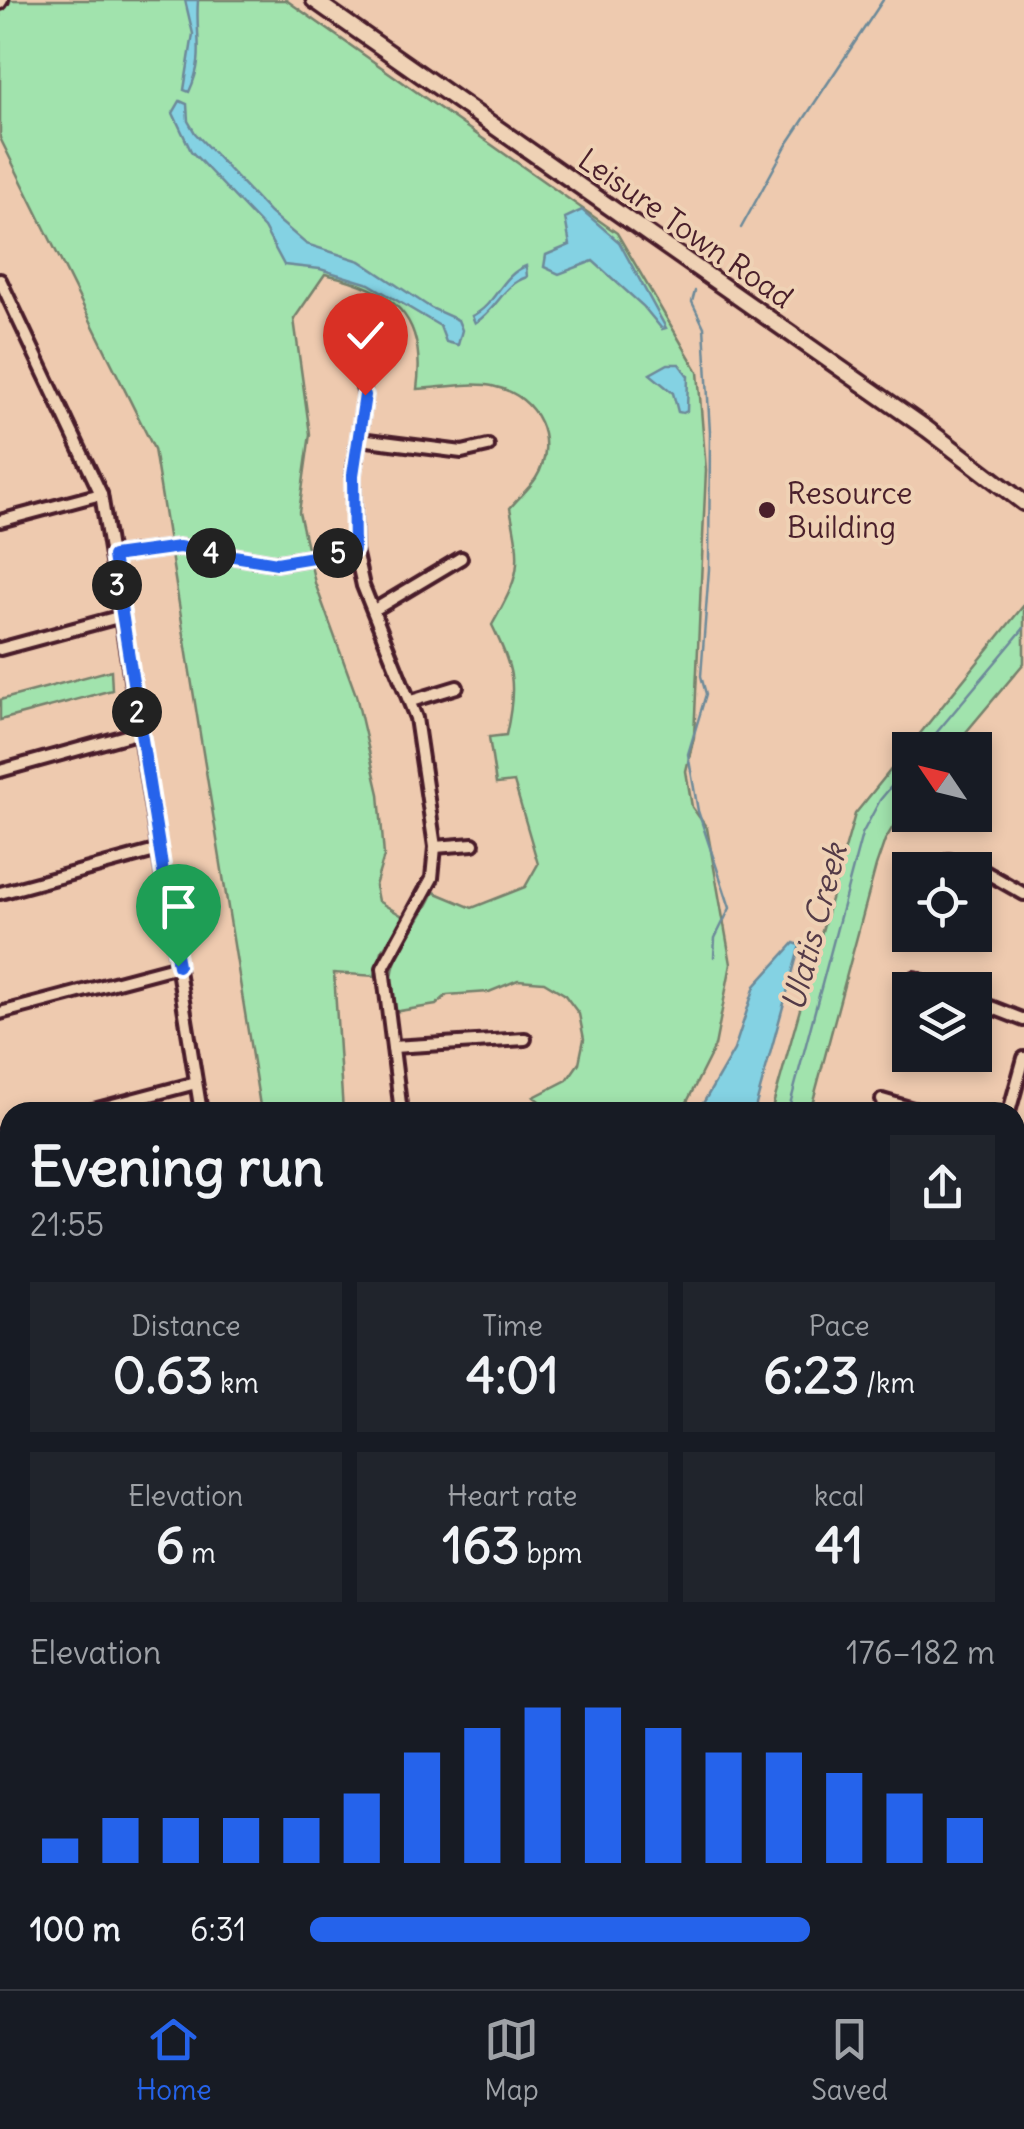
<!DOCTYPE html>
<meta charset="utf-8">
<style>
body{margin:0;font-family:Delius,sans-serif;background:#20242c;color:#f1f3f6;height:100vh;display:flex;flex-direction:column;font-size:38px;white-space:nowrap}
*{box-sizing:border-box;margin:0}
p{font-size:32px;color:#9ea1a6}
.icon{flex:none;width:55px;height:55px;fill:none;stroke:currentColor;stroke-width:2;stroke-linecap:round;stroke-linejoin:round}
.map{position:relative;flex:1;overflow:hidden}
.details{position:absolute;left:0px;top:1102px;width:1025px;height:888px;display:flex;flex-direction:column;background:#171b24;border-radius:30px 30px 0 0;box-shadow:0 5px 15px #0003}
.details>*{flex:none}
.needle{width:65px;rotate:305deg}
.controls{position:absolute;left:892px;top:732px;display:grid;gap:20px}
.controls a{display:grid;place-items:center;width:100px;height:100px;border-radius:0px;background:#171b24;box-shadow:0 5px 15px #0003;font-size:50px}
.pin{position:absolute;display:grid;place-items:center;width:85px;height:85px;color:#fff;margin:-102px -42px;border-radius:50% 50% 50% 0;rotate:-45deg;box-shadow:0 0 10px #0007}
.pin .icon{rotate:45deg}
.km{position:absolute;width:50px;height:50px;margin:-25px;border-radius:50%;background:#222;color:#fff;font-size:28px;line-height:50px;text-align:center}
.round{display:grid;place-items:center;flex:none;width:105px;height:105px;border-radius:0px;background:#20242c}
.overview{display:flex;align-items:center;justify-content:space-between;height:170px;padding:0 30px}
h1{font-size:55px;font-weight:700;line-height:75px}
.metrics{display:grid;grid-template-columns:repeat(3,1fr);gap:15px;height:170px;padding:10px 30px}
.metrics div{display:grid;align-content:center;border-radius:0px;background:#20242c;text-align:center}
.metrics b{font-size:50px;font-weight:700}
.metrics small{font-size:28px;font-weight:400}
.metrics p{font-size:28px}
.chart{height:280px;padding:20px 30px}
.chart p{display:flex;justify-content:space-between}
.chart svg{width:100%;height:180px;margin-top:10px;stroke:#2563eb;stroke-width:6}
ul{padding:0 30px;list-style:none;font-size:32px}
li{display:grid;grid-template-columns:160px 120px 1fr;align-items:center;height:75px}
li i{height:25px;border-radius:12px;background:#2563eb}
.menu{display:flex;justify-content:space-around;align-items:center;height:140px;border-top:2px solid #363941;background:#171b24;font-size:28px;color:#9ea1a6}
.menu a{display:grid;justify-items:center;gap:5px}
.menu .active{color:#2563eb}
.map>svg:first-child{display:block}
</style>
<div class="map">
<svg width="1024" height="1989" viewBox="0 0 1024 1989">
<rect width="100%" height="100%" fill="#eecaaf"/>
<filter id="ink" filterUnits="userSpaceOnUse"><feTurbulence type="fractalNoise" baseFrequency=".01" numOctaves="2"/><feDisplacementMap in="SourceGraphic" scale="20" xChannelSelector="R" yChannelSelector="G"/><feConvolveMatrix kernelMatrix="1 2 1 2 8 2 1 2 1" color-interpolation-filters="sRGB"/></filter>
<g filter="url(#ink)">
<g fill="#a1e3ad" stroke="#76816c" stroke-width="2.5">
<path d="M0 0H286L617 233 698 372 706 470 694 737 686 771 692 807 707 828 731 964 715 1046 682 1112H553L534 1097 567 1080 579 1063 584 1039 579 1014 564 994 544 982 518 980 489 992 447 995 436 1005 393 1012C384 950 411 943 434 892L472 908 525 887 538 864 514 782 496 784 489 737 506 735C517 685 514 670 492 625 521 573 522 566 510 508 518 498 529 489 536 478 559 441 537 396 496 387 473 381 441 388 417 389 427 315 393 290 325 274L294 319 310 434 299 512 315 583 356 695 379 794 384 856 375 886 378 901 404 917 382 951 375 976 334 973 343 1112H261L154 449 0 138Z"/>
<path d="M1024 605V663L951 750H910V799L885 840 876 866 810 1112H771L855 814Z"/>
<path d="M111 670 112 690 0 720V700Z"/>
<path d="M644 1980H697L691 1989H644Z"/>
</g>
<g fill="#84d2e3" stroke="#6d8a99" stroke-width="2.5">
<path d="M185 0H198C195 39 206 55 189 92L184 90 193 34Z"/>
<path d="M180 101 187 104 188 121 195 133 270 213 306 244 360 261 431 308 458 320 462 330 458 345 446 342 440 326 369 284 320 269 284 265 264 228 191 151 173 113Z"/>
<path d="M582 210 619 242 666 328 662 329 643 306 593 261 559 274 544 267 546 255 570 245 565 218Z"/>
<path d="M526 266 527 277C502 285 498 309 475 323L472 316C497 304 500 276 526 266Z"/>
<path d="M668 364H679L688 376 687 411 683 413 678 412 673 393 650 374Z"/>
<path d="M794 943 800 945 754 1112H698L734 1050 755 986Z"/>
</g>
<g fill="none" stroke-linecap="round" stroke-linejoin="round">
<g stroke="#6d8a99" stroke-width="2.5">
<path d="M741 228 786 146 883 0"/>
<path d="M695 291 692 302 704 327 710 433 709 569 701 676 706 694 688 754 698 811 730 908 715 938 714 957"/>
<path d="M922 750 1024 628"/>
<path d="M788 1112 862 834 880 800 910 764"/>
<path d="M662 1980V1989"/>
</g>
<g stroke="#4a1f2b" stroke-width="18">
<g id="street">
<path d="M0 3 2 0"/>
<path d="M0 280 101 494 201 1112"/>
<path d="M353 347 365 395 353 475 355 550 363 586 416 718 435 847 432 878 383 968 401 1112"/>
<path d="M360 439 462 452 488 446"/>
<path d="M0 521 101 494"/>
<path d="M113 556 179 547 277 563 355 550"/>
<path d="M374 610 461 558"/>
<path d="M0 649 122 616"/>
<path d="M411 701 457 687"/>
<path d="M0 771 140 732"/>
<path d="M435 847 473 844"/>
<path d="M949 860 973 865 1024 894"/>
<path d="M0 893 159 850"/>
<path d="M914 978 945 990"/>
<path d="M975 1001 1024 1020"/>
<path d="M0 1013 178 966"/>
<path d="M393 1047 525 1039"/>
<path d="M882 1100 923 1112"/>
<path d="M86 1112 196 1083"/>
<path d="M1009 1112 1024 1058"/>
<path d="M0 1135 10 1133"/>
<path d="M1015 1221 1024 1242"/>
<path d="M0 1258 10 1255"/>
<path d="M0 1380 10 1378"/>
<path d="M1015 1393 1024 1385"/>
<path d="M0 1502 10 1499"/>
<path d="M0 1624 10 1621"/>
<path d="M1015 1689 1024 1685"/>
<path d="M0 1746 10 1743"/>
<path d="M1015 1803 1024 1806"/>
<path d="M0 1867 10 1864"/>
<path d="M1015 1909 1024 1889"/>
<path d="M435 1980 437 1989"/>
<path d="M890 1980 904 1989"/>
<path d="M2 1989 35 1980"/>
<path d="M469 1989 560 1980"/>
<path d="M763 1989 770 1980"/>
<path d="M982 1989 986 1980"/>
</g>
</g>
<g stroke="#4a1f2b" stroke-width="21">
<path id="secondary" d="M314 0 927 429 1024 503"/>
</g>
<use href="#street" stroke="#efd2b5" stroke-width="10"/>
<use href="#secondary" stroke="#efd2b5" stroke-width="14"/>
</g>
</g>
<g fill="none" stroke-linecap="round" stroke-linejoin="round" filter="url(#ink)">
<g stroke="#fff" stroke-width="20">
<path id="route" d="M178 966 113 556 179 547 277 563 354 550 353 475 365 395"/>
</g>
<use href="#route" stroke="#2563eb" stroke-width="12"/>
</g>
<circle fill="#4a1f2b" stroke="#efd2b5" stroke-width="4" cx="767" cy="510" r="10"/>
<g text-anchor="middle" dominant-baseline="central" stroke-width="8" stroke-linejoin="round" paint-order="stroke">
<g font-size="30" fill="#4a1f2b" stroke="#efd2b5">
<text transform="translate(686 228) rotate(35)">Leisure Town Road</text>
</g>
<g font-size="30" fill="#4a1f2b" stroke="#efd2b5" text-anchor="start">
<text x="787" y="493">Resource<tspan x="787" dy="34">Building</tspan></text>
</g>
<g font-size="32" font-style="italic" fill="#533a47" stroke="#efd2b5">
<text transform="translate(814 927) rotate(-75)">Ulatis Creek</text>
</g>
</g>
</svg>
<div class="controls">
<a><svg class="needle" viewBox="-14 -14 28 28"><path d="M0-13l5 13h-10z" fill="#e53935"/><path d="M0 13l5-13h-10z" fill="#9ea1a6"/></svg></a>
<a><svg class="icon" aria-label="locate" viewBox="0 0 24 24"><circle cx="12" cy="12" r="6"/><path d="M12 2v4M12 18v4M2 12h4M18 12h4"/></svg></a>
<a><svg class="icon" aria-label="layers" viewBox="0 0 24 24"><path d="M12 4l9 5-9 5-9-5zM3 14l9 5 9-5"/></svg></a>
</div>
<div class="pin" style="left:178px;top:966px;background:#1e9e55"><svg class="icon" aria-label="arrive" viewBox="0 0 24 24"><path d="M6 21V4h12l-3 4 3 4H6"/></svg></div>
<div class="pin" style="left:365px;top:395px;background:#d93025"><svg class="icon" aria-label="check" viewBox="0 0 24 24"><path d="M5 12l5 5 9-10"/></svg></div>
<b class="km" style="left:137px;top:712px">2</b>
<b class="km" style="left:117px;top:585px">3</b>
<b class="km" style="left:211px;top:553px">4</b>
<b class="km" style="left:338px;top:553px">5</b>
<section class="details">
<div class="overview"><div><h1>Evening run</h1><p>21:55</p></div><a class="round"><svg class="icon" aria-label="share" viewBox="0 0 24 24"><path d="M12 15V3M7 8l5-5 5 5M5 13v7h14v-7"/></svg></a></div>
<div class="metrics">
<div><p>Distance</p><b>0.63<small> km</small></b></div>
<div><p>Time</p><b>4:01</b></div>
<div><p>Pace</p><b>6:23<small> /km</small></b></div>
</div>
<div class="metrics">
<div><p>Elevation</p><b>6<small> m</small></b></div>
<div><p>Heart rate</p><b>163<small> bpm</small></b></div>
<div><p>kcal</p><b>41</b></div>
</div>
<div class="chart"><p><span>Elevation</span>176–182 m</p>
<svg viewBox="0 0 160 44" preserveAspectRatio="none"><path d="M5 44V38M15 44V33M25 44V33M35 44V33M45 44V33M55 44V27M65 44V17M75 44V11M85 44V6M95 44V6M105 44V11M115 44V17M125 44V17M135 44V22M145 44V27M155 44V33"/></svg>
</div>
<ul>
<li><b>100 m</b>6:31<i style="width:73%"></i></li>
</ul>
</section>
</div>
<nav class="menu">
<a class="active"><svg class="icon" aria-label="home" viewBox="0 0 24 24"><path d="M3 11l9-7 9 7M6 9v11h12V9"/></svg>Home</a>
<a><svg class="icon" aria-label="map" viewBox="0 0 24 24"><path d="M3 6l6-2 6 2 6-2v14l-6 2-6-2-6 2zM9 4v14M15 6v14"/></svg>Map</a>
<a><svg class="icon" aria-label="saved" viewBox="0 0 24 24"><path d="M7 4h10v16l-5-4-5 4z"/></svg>Saved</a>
</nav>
